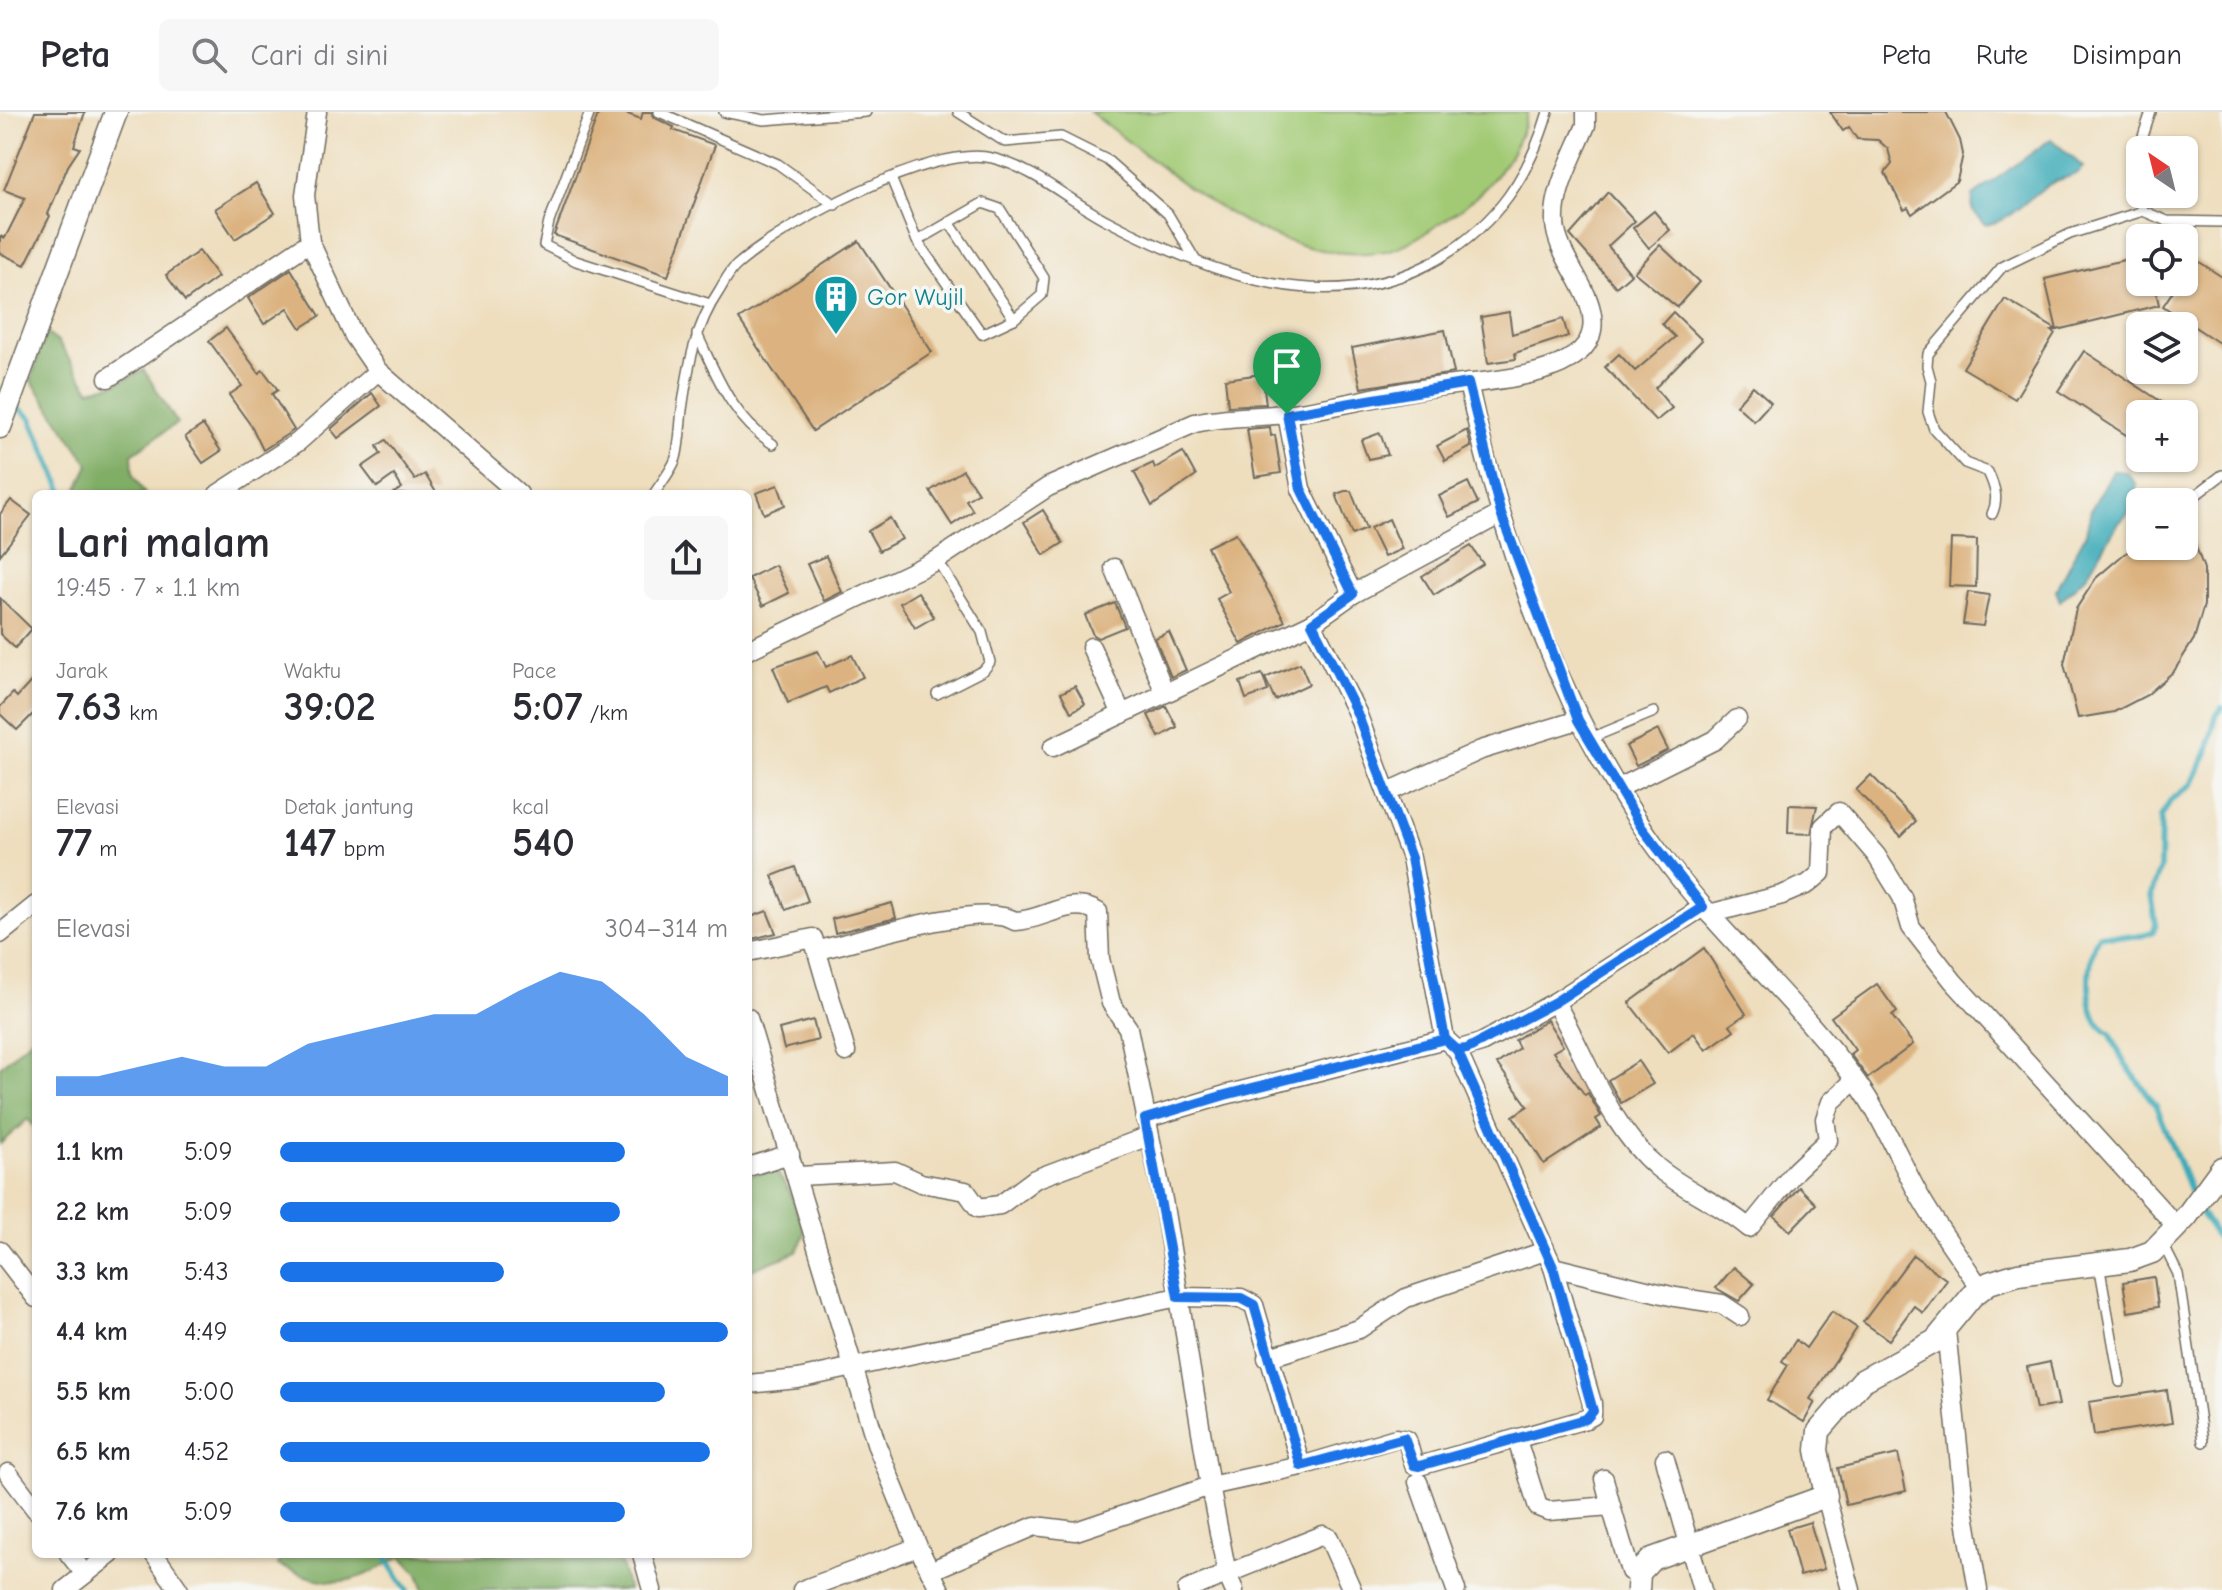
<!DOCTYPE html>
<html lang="id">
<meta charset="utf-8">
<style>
body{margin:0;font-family:"Comic Neue",sans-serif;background:#f7f7f7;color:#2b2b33;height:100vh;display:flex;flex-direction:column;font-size:30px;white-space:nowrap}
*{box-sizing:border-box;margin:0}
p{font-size:26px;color:#7c7c81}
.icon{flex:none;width:44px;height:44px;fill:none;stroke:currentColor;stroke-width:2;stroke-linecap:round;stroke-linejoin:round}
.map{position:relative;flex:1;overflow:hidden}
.drawer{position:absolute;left:32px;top:378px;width:720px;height:1068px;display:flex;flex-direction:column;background:#fff;border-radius:12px;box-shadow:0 2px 6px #0004}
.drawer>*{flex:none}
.needle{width:52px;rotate:325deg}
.controls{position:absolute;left:2126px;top:24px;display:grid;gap:16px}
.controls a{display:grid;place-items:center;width:72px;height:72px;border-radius:12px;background:#fff;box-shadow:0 2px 6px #0004;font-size:40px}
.pin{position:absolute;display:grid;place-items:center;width:68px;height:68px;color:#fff;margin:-82px -34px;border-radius:50% 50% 50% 0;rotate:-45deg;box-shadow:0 0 8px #0007}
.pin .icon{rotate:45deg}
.round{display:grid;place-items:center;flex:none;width:84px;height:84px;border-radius:12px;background:#f7f7f7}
.overview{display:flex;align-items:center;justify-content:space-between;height:136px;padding:0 24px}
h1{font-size:44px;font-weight:700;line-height:60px}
.figures{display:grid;grid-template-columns:repeat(3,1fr);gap:12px;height:136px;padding:8px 24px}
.figures div{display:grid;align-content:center}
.figures b{font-size:40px;font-weight:700}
.figures small{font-size:22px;font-weight:400}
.figures p{font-size:22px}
.chart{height:224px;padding:16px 24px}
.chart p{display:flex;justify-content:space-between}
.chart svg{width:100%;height:144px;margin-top:8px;fill:#1a73e8;opacity:.7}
ul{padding:0 24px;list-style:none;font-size:26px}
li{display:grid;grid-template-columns:128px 96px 1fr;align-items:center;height:60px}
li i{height:20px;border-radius:10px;background:#1a73e8}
header{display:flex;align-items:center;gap:48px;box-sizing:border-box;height:112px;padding:0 40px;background:#fff;border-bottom:2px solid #e1e1e2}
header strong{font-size:38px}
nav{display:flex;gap:44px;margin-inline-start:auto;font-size:28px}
.search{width:560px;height:72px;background:#f7f7f7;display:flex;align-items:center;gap:20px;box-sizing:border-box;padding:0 28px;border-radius:12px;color:#7c7c81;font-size:30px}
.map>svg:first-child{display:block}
</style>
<header>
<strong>Peta</strong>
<div class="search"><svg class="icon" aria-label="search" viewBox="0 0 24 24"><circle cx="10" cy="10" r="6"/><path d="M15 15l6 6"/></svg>Cari di sini</div>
<nav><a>Peta</a><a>Rute</a><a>Disimpan</a></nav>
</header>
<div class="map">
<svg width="2222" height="1478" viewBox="0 0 2222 1478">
<rect width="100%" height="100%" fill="#f6f6f2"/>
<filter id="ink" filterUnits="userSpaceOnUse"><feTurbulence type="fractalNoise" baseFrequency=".0125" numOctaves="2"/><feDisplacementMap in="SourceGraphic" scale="16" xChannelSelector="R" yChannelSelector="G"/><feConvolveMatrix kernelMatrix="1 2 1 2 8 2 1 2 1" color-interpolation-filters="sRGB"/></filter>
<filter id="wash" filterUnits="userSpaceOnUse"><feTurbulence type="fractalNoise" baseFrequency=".006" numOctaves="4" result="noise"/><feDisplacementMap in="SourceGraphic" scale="32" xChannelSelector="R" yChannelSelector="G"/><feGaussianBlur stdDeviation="1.8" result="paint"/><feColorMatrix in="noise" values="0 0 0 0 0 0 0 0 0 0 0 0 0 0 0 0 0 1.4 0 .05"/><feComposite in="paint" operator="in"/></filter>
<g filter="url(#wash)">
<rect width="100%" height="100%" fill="#eedebe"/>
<path fill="#a2ca75" stroke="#667a50" stroke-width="2" d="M1090 0H1528C1516 48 1486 82 1445 108 1428 119 1406 135 1386 139 1273 158 1172 62 1090 0Z"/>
<g fill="#81ae66" stroke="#566c48" stroke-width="2">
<path d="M46 221 58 230 90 278 118 271 144 258 177 311 132 342 133 363 145 382H75L89 353 31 268Z"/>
<path d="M36 922V1018L28 1007 0 1032V955Z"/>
<path d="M776 1059 790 1080 805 1121 797 1140 748 1159V1063Z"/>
<path d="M281 1442H618L628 1478H424L418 1462 402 1444C349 1474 335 1478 278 1453Z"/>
</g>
<g fill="#3baab8" stroke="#336a72" stroke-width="2">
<path d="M2051 27 2083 55C2075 66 2067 64 2056 69 2030 80 2014 109 1986 113L1972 98 1973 84Z"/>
<path d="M2113 359 2126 360 2137 373 2132 397 2118 412 2086 464 2060 489 2056 479 2059 471 2086 421 2091 397Z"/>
</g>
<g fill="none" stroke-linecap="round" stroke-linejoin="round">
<g stroke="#3baab8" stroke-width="6">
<path d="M14 292 31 306 64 382"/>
<path d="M2193 1085 2156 994 2122 947 2110 921C2082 911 2086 844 2099 823L2136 825 2153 820 2156 812 2151 782 2160 756 2161 705 2170 689 2192 672 2207 641 2216 604 2222 596"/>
<path d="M2198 1096 2222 1133"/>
<path d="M384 1442 407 1478"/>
</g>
</g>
<g id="blocks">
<g fill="#dcb380">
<path d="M35 0H85L74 34 80 36 68 54 48 102 50 104 25 153 0 141V124L5 126 25 86 4 78Z"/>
<path d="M599 0H622L641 7 643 0H651L655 6 674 15 673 18 715 33 668 164 554 123Z"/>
<path d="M1830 0H1946L1960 28 1963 42 1957 69 1912 102 1908 96 1904 98 1885 61 1892 52 1888 37 1878 28 1857 27 1849 15 1843 19Z"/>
<path d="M256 71 275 101 235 127 215 97Z"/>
<path d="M1608 80 1635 109 1608 134 1631 162 1616 175 1570 123Z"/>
<path d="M1654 99 1670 118 1649 136 1633 116Z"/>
<path d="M859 129 932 240 813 319 739 207Z"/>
<path d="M1660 133 1699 170 1677 195 1634 160Z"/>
<path d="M199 139 218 165 185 189 166 163Z"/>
<path d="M2140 144V170H2154L2159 193 2057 218 2045 167Z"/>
<path d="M2195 147 2222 165V233L2163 194 2179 170H2184V163Z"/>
<path d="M291 157 320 204 301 216 288 196 264 212 248 186Z"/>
<path d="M2005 187 2057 218 2052 219 2055 221 2015 287 1963 256Z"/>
<path d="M1509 200 1512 222 1563 207 1568 224 1515 241 1516 247 1488 251 1481 205Z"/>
<path d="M1673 200 1702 228 1655 276 1672 296 1656 309 1605 255 1619 242 1635 259 1675 225 1662 212Z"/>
<path d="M226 216 259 261 263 258 278 278 272 282 294 318 263 338 252 315 229 283 242 274 209 229Z"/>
<path d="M1445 218 1454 261 1361 276 1352 236Z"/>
<path d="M2084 239 2180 302H2140V332L2058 279Z"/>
<path d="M1262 262 1266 292 1228 294 1225 267Z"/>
<path d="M1753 274 1771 290 1754 309 1736 293Z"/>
<path d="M372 281 381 294 338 326 331 317Z"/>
<path d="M203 313 221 339 203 351 185 325Z"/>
<path d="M1270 315 1271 324 1275 323 1281 361 1255 365 1247 317Z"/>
<path d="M1467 318 1471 335 1445 349 1437 334Z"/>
<path d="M1380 321 1388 343 1368 347 1361 328Z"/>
<path d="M386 328 415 368 425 362 437 382H392L402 376 394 363 377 375 362 355 381 342 377 334Z"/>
<path d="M1183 340 1196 364 1152 394 1134 360 1153 351 1155 356Z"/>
<path d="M963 358 978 381 966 388 973 399 952 413 930 379Z"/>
<path d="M1468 370 1478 391 1449 405 1439 384Z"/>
<path d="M778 373 785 393 764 402 756 381Z"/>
<path d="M1345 379H1351L1366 417 1352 423 1336 382Z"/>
<path d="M11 388 31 403 0 443V402Z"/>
<path d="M1043 398 1063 431 1044 443 1024 410Z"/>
<path d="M2184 401 2204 457V493L2194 527 2174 559 2147 583 2114 600 2078 606 2064 552 2076 497 2096 466 2124 442 2138 434H2184Z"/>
<path d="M890 406 902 427 879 439 868 419Z"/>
<path d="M1389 407 1402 437 1384 445 1370 416Z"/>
<path d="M1236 421 1285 509 1241 532 1217 487 1229 480 1207 435Z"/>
<path d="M1951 427 1977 428 1976 475 1949 474Z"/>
<path d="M1471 434 1483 452 1434 483 1422 464Z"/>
<path d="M826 444 842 480 824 489 807 452Z"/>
<path d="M775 453 789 481 763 494 749 466Z"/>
<path d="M918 480 934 505 915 516 900 491Z"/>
<path d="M1968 480 1989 483 1983 514 1963 512Z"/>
<path d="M0 486 32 517 15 536 0 522Z"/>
<path d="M1115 491 1125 515 1098 526 1093 523 1085 503Z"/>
<path d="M1169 520 1186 558 1171 565 1155 526Z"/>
<path d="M818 539 826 555 852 543 863 565 829 581 826 575 788 591 773 555Z"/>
<path d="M1300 551 1309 572 1275 588 1265 566Z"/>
<path d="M1262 562 1268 579 1246 587 1240 570Z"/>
<path d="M36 564V599L17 618 0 602V595L13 581 17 585Z"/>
<path d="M1075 574 1085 592 1071 600 1061 581Z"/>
<path d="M1166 594 1177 615 1159 625 1148 603Z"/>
<path d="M1658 618 1668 638 1636 654 1626 634Z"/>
<path d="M1871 663 1916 709 1901 724 1856 678Z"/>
<path d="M1789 693 1817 694 1811 722 1788 721Z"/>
<path d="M795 755 808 789 786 798 772 764Z"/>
<path d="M892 791 896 806 835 821 832 807Z"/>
<path d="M767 799 776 821 748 828V806Z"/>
<path d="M1704 836 1746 902 1730 913 1734 918 1706 938 1694 921 1668 941 1629 891Z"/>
<path d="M1877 872 1897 900 1892 904 1913 932 1868 966 1850 942 1855 938 1831 905Z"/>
<path d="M813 908 818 928 784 937 779 917Z"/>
<path d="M1547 908 1563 934 1553 940 1585 983 1588 981 1601 1004 1596 1007 1601 1015 1544 1052 1513 1004 1528 994 1497 952 1519 936 1515 928Z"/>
<path d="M1638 949 1653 972 1621 991 1608 968Z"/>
<path d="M1799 1075 1816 1092 1790 1119 1774 1104Z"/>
<path d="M1913 1143 1947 1168 1923 1201 1914 1194 1889 1228 1863 1210Z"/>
<path d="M1734 1155 1754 1172 1739 1189 1716 1176Z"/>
<path d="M2154 1165 2158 1195 2128 1200 2123 1170Z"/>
<path d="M1832 1199 1857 1216 1810 1287 1815 1290 1804 1310 1767 1288 1788 1253 1782 1249 1796 1228 1806 1236Z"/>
<path d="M2050 1250 2059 1293 2036 1297 2027 1255Z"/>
<path d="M2167 1278 2172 1311 2094 1323 2089 1290Z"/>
<path d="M1898 1342 1906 1379 1846 1393 1838 1356Z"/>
<path d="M1810 1410 1824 1457 1800 1464 1787 1417Z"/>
</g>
</g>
</g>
<g filter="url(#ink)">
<use href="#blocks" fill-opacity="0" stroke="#6f6a5e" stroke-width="2"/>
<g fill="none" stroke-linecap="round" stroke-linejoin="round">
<g stroke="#6f6a5e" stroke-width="12">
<g id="service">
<path d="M590 0 549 110 544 133 576 149 710 192"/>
<path d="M659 0 778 52 835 93"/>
<path d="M724 0 764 8 866 0"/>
<path d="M958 0 1005 30 1061 25 1107 48 1168 102 1196 149"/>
<path d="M891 66 917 129"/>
<path d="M983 91 1000 97 1044 166 1042 183 1014 207 982 222 917 129Z"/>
<path d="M2143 99C2130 59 2138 38 2151 0"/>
<path d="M949 110 1014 207"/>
<path d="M697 222C717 264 732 306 773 332"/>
<path d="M654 382C661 371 672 358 676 346 680 331 680 313 682 298 688 255 695 214 719 179 724 171 729 160 736 154 781 114 933 31 992 46 1036 57 1069 89 1108 109 1210 162 1332 210 1440 146 1497 111 1529 65 1548 0"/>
<path d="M2184 392 2222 363"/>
<path d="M1992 402C1999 387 1995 375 1988 360L1965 351 1934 317 1928 300 1931 269 1927 254 1928 242 2002 155 2070 122 2143 99 2167 109 2222 110"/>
<path d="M937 448 982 520 990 550 984 558 937 582"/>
<path d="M1591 626 1654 600"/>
<path d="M2163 1132 2178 1162 2203 1330"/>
<path d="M2099 1152 2120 1270"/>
</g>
</g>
<g stroke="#6f6a5e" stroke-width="21">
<g id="minor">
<path d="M317 0 305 83 310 130 354 224 378 259 519 382"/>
<path d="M108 266 310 130"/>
<path d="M1468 271C1505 442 1564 614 1670 754 1727 829 1800 892 1856 969 1878 999 1892 1031 1909 1064 1928 1103 1956 1139 1980 1176"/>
<path d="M1287 302 1301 377 1353 482"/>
<path d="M218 382 298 330 378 259"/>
<path d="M1501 402 1353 482 1312 511 1357 601 1411 746 1445 927 1457 938 1481 931 1555 890 1703 795"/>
<path d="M1114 456 1165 581"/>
<path d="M1091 535 1122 602"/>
<path d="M748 538 937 448 1048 375 1195 311C1227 303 1259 306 1292 301 1340 295 1387 281 1435 275 1472 270 1584 268 1592 218 1598 181 1557 148 1555 111 1553 78 1574 43 1586 13V0"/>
<path d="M1053 635 1312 511"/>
<path d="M1617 677 1715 628 1737 607"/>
<path d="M1388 680 1481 638 1578 608"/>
<path d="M1709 802 1782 783 1808 772 1821 761 1823 715 1839 700 1876 743 1902 785 1911 815 1953 869 2177 1115"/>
<path d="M0 822 36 793"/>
<path d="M819 838C861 828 982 789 1015 809 1044 809 1070 783 1098 800L1100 847 1111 891 1128 916 1163 1088 1210 1374 1227 1462 1234 1478"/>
<path d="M748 840 813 826 846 940"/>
<path d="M1555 890C1586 944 1608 1014 1658 1056 1686 1079 1721 1092 1749 1116L1796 1058 1828 1028 1825 1007 1831 990 1855 968"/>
<path d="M748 906 877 1334 918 1435 940 1478"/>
<path d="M1457 938 1553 1155 1675 1185 1722 1192 1740 1204"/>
<path d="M1145 1007 1225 983 1445 927"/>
<path d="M748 1055 790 1042"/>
<path d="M798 1064 895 1059 921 1071 966 1079 978 1096 1000 1093 1035 1067 1149 1024"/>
<path d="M0 1139 36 1186"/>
<path d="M1946 1218 1965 1402 1978 1478"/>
<path d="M1267 1246 1359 1217 1406 1186 1545 1139"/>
<path d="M748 1272 798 1267 1178 1185 1241 1186 1254 1193 1301 1354"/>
<path d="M1517 1328 1538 1395 1548 1399 1611 1394 1630 1459 1639 1461"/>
<path d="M1665 1347 1702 1478"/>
<path d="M8 1361 36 1398"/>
<path d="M1604 1367 1611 1394"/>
<path d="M1418 1370 1456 1478"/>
<path d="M1826 1384 1851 1478"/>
<path d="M69 1442 85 1462"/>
<path d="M154 1442 179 1478"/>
<path d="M642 1442 652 1478"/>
<path d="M930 1459 1035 1414 1076 1419 1210 1374 1301 1354 1396 1326 1407 1328 1414 1353 1419 1354 1586 1307 1592 1304V1291L1553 1155"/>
<path d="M65 1478 111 1442"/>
<path d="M802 1478 918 1435"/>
<path d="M1187 1478 1323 1423 1329 1426 1352 1478"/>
</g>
</g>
<g stroke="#6f6a5e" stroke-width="25">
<g id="tertiary">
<path d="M0 315 116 0"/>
<path d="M1638 1478 1639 1461 1652 1447 1826 1384 1817 1338 1819 1319 1862 1269 1935 1229 1972 1184 1989 1171 2018 1162 2130 1148 2152 1140 2186 1105 2222 1056"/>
</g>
</g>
<use href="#service" stroke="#fff" stroke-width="9"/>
<use href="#minor" stroke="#fff" stroke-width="18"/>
<use href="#tertiary" stroke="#fff" stroke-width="22"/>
</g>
</g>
<g fill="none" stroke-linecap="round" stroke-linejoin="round" filter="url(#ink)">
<g stroke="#fff" stroke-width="16">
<path id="route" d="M1287 302 1301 377 1353 482 1312 511 1357 601 1411 746 1445 927 1457 938 1553 1155 1593 1299 1586 1307 1419 1354 1414 1353 1404 1326 1301 1354 1254 1193 1241 1186 1178 1185 1145 1007 1225 983 1445 927 1457 938 1467 937 1555 890 1703 795 1642 716 1578 608 1501 402 1468 271 1287 302"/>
</g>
<use href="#route" stroke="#1a73e8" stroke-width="10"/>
</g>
<defs>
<g id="building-pin" transform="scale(2.3)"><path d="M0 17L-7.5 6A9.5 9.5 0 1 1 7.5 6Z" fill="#0f9aa8" stroke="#f6f6f2"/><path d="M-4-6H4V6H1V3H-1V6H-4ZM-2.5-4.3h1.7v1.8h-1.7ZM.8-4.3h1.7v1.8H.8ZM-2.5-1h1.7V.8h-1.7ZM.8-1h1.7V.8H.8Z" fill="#fff"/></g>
</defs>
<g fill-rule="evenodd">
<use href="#building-pin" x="836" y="185"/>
</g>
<g text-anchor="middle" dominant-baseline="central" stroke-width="7" stroke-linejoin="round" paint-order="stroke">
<g font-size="24" fill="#0d838f" stroke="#f6f6f2" text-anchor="start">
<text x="867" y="185">Gor Wujil</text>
</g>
</g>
</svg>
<div class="controls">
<a><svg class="needle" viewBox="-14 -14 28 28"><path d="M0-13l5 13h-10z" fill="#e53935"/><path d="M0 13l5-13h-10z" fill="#7c7c81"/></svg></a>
<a><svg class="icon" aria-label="locate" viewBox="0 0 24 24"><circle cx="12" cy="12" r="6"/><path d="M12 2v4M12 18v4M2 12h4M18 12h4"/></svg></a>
<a><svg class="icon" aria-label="layers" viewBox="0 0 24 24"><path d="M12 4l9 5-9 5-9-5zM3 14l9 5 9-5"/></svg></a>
<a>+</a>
<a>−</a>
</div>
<div class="pin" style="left:1287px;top:302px;background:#1e9e55"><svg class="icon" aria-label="arrive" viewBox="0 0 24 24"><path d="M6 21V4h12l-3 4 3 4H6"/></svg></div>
<section class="drawer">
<div class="overview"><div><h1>Lari malam</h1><p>19:45 · 7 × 1.1 km</p></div><a class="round"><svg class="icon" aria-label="share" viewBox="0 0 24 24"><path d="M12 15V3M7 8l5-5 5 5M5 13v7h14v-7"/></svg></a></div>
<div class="figures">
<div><p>Jarak</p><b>7.63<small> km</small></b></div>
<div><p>Waktu</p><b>39:02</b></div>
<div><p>Pace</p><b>5:07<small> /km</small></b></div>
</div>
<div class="figures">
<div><p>Elevasi</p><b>77<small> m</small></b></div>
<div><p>Detak jantung</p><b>147<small> bpm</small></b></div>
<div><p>kcal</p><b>540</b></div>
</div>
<div class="chart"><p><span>Elevasi</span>304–314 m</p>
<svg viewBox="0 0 160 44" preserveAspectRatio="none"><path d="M0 44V38L10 38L20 35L30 32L40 35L50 35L60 28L70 25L80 22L90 19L100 19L110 12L120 6L130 9L140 19L150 32L160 38V44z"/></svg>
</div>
<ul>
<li><b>1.1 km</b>5:09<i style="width:77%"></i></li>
<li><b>2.2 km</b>5:09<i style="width:76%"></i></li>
<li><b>3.3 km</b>5:43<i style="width:50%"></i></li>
<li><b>4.4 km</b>4:49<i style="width:100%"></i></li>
<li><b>5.5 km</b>5:00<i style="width:86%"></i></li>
<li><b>6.5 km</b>4:52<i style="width:96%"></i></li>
<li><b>7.6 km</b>5:09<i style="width:77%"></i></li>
</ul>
</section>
</div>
